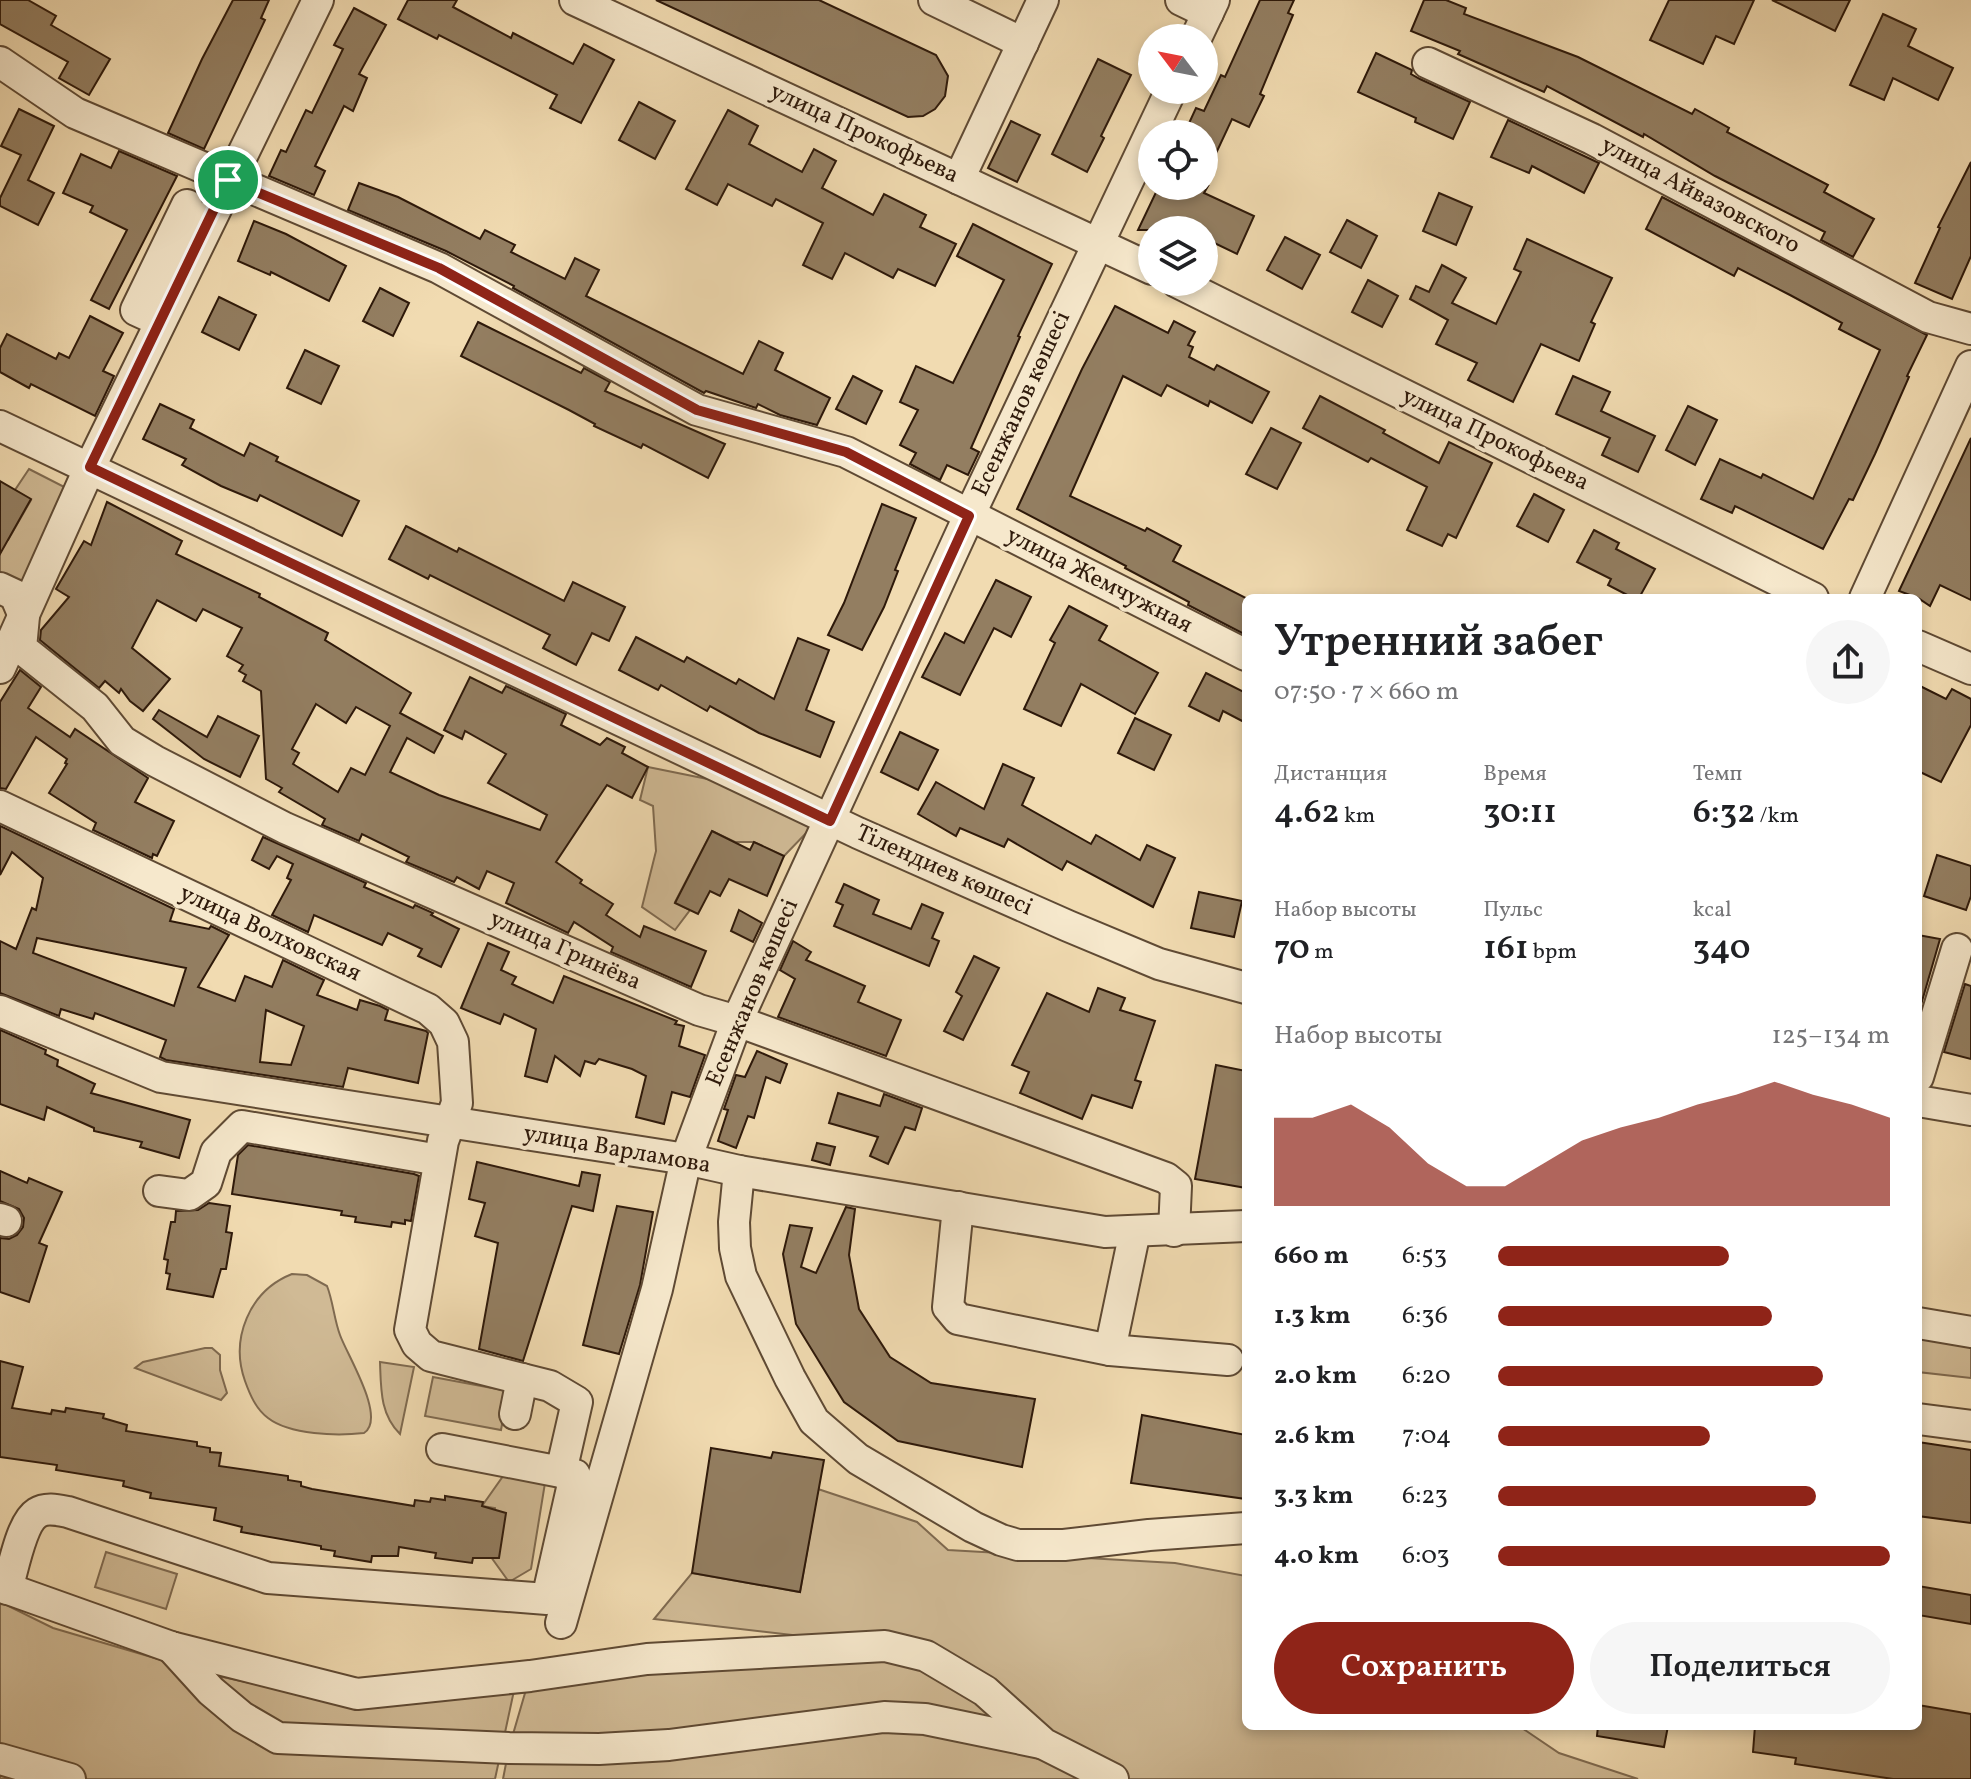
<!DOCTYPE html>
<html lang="ru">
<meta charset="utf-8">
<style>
body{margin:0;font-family:Vollkorn,serif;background:#f6f6f6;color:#202124;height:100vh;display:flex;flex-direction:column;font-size:30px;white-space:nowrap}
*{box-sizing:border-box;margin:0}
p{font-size:26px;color:#757577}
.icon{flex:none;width:44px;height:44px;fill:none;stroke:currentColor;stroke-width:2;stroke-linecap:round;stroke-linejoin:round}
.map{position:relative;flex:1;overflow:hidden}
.panel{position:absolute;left:1242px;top:594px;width:680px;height:1136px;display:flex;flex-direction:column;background:#fff;border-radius:12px;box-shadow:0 4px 12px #0003}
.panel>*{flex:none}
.needle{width:52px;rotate:302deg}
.controls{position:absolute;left:1138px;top:24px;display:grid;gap:16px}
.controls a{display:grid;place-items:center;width:80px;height:80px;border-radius:50%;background:#fff;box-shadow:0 4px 12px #0003;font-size:40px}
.pin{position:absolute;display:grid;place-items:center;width:68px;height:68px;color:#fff;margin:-34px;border:4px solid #fff;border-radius:50%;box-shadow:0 2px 8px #0007}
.round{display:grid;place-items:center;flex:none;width:84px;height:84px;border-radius:42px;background:#f6f6f6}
.overview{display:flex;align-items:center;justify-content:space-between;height:136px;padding:0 32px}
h1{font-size:44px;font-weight:600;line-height:60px}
.stats{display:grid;grid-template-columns:repeat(3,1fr);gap:12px;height:136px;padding:8px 32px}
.stats div{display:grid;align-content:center}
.stats b{font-size:34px;font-weight:600}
.stats small{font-size:22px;font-weight:400}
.stats p{font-size:22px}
.chart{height:224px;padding:16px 32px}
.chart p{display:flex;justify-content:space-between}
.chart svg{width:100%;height:144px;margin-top:8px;fill:#8f2418;opacity:.7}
.primary-button{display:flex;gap:16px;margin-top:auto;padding:16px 32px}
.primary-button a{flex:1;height:92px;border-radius:48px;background:#8f2418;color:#fff;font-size:32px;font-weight:600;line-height:92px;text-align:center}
.primary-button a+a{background:#f6f6f6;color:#202124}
ul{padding:0 32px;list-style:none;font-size:26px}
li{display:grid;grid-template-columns:128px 96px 1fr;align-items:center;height:60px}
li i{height:20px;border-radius:10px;background:#8f2418}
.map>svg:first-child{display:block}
</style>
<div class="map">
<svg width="1971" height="1779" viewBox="0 0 1971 1779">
<rect width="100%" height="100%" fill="#f1dbb1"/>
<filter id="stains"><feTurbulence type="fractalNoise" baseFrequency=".0025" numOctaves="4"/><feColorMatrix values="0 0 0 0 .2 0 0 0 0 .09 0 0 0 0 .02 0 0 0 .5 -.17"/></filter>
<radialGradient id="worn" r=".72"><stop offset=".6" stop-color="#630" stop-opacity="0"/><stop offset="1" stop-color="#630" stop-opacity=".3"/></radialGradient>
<g fill="#d0ba95" stroke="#7f6a50" stroke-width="2">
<path d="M29 469 78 494 32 600 0 582V541L8 540 31 500 15 490Z"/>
<path d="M648 767 737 785 812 827 784 856 754 842H735L712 831 675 902 690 910 675 930 642 907 656 851 653 806 640 800Z"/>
<path d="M292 1274 307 1275 327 1286C333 1301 334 1319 340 1335 347 1355 387 1418 364 1433 337 1436 290 1435 268 1418 256 1409 250 1395 245 1381 230 1339 249 1291 292 1274Z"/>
<path d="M1918 1334 1971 1342V1378L1918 1372Z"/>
<path d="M205 1348H212L220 1355V1370L227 1393 221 1400 135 1368 143 1362Z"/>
<path d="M380 1362 414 1367 400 1434C380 1414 381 1389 380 1362Z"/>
<path d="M433 1377 508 1391 501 1430 425 1416Z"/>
<path d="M506 1472 545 1483 531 1569 509 1582 491 1557 495 1508 482 1506Z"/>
<path d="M818 1489 917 1522 948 1550 1175 1563 1246 1576V1726H1519L1559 1753 1638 1779H503L509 1748 530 1676 879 1645 654 1619 692 1573 800 1592Z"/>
<path d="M106 1552 177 1574 166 1609 95 1587Z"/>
<path d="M0 1602 53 1628 209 1674 359 1707 515 1686 495 1779H0Z"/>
</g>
<g fill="#937e61" stroke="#2e190a" stroke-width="2" fill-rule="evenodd">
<path d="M0 0H28L56 16 51 25 110 59 89 95 59 78 68 62 0 24Z"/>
<path d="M233 0H269L261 18 265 20 204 149 168 133 202 59Z"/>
<path d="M408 0H457L453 7 511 38 513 33 573 64 584 44 614 60 581 123 550 108 557 95 439 35 437 39 398 19Z"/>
<path d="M656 0H819L936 55 948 76 945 96 935 109 923 116 908 117Z"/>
<path d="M1260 0H1294L1288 13 1293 15 1260 94 1264 96 1249 127 1232 119 1204 179V134H1184L1196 108 1204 111 1221 75 1225 77Z"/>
<path d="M1424 0H1446L1466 8 1464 14 1578 57 1692 114 1695 109 1729 128 1727 132 1828 185 1824 192 1874 219 1853 257 1821 240 1825 232 1715 176 1644 134 1643 137 1547 86 1544 92 1458 54 1460 51 1411 31Z"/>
<path d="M1669 0H1754L1734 44 1716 36 1703 64 1650 40Z"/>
<path d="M1772 0H1850L1835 31Z"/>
<path d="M354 8 386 25 359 74 367 78 353 111 344 106 315 166 325 171 314 195 269 176 281 150 286 152 306 110 312 113 343 49 334 45Z"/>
<path d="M1883 14 1916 29 1908 46 1953 68 1938 100 1893 78 1884 100 1850 85Z"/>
<path d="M1376 53 1412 70 1411 74 1420 79 1470 102 1453 139 1415 122 1416 118 1358 92Z"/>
<path d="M1098 59 1131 75 1101 136 1104 138 1087 172 1052 154Z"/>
<path d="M639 102 675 121 655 159 619 140Z"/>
<path d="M19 109 54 126 28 180 54 193 38 225 0 206V198L21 155 1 146Z"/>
<path d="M728 110 758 126 749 144 802 172 814 149 836 161 822 188 873 215 884 194 926 215 920 227 956 244 935 286 898 269 893 278 845 253 832 279 803 265 823 223 776 199 772 206 728 184 717 205 686 189Z"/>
<path d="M1508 120 1599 163 1584 193 1532 166 1529 173 1491 157Z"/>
<path d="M1011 121 1040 135 1017 182 988 168Z"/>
<path d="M119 151 177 176 109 309 91 300 127 230 90 212 93 206 63 193 81 154 111 168Z"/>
<path d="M1971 162V256L1952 299 1915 283 1940 228 1938 227Z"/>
<path d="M359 183 398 197 480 239 485 230 515 245 511 252 565 279 575 258 599 270 586 296 743 374 759 341 783 353 775 370 830 398 817 425 780 415 758 404 756 408 706 391 704 393 513 288 514 286 446 251 348 210Z"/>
<path d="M1159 186H1208L1204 193 1254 216 1237 254 1204 238V230H1138Z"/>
<path d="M1439 193 1472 207 1456 245 1423 231Z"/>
<path d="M1662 197 1927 335 1907 376 1909 377 1875 454 1853 500 1849 499 1823 549 1735 506 1732 513 1701 499 1720 459 1761 478 1763 474 1813 499 1880 350 1839 329 1842 323 1790 295 1738 268 1734 276 1646 229Z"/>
<path d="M1347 220 1377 236 1361 268 1330 252Z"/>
<path d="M254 221 286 234 346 266 329 301 271 272 270 275 238 261Z"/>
<path d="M973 224 1052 264 1018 336 1020 337 971 448 979 452 968 475 947 465 940 480 910 464 916 453 900 445 918 410 900 402 916 366 953 383 1004 280 957 256Z"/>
<path d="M1285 237 1320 255 1302 289 1267 270Z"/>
<path d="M1527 239 1612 278 1591 322 1595 324 1579 361 1541 344 1513 402 1468 380 1477 363 1436 344 1448 320 1410 299 1416 286 1429 292 1442 265 1466 278 1452 303 1496 324 1521 272 1514 269Z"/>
<path d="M1368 280 1398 296 1382 327 1352 312Z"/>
<path d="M380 288 409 303 393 336 363 321Z"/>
<path d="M219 297 256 315 239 350 202 332Z"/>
<path d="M1115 306 1168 333 1174 321 1195 332 1188 345 1193 347 1189 357 1214 370 1217 365 1269 392 1252 423 1210 401 1208 406 1167 385 1161 396 1123 376 1070 496 1145 531 1147 528 1181 546 1173 561 1246 598V635L1188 605 1189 602 1125 568 1126 566 1017 509 1082 369Z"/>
<path d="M90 316 123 333 103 371 114 376 95 416 31 384 29 388 0 372V348L7 334 56 359 59 353 69 358Z"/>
<path d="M478 322 581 373 584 368 610 382 605 391 725 444 708 478 643 444 641 448 594 426 595 424 569 410 461 356Z"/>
<path d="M305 350 339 366 321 404 287 388Z"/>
<path d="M853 376 882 391 866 424 836 409Z"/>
<path d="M1573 376 1610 392 1601 411 1655 436 1638 472 1602 455 1610 438 1556 414Z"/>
<path d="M1320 396 1385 430 1383 433 1439 463 1449 442 1492 463 1456 538 1448 534 1442 546 1407 530 1427 487 1371 458 1368 462 1303 428Z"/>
<path d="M160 404 194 420 190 428 244 456 250 443 278 457 276 461 359 501 342 536 260 495 257 501 221 486 182 465 186 459 143 439Z"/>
<path d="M1688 406 1717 420 1695 465 1666 450Z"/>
<path d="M1271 428 1301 443 1277 489 1246 474Z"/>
<path d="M1971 438V600L1940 585 1930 606 1918 598 1899 591Z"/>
<path d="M0 481 31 499 0 554Z"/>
<path d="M1534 494 1564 510 1548 542 1517 526Z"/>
<path d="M107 502 182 541 176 554 260 594 259 597 328 633 325 640 411 693 400 713 443 736 434 753 407 738 390 772 439 795 540 830 547 815 488 783 506 754 465 731 462 739 444 730 470 677 502 693 506 686 566 714 561 725 600 745 607 738 625 747 622 753 648 767 632 798 607 785 556 862 582 880 580 883 613 904 606 915 640 937 644 926 706 951 691 987 611 952 613 947 574 922 568 933 506 903 514 883 487 871 479 889 457 877 454 882 406 862 409 857 362 834 359 841 322 825 325 819 279 792 282 788 266 779 261 691 243 681 246 675 239 671 243 665 227 656 242 628 203 609 196 621 157 600 132 648 170 679 143 711 130 701 121 689 119 693 105 681 99 688 40 640 41 630 69 597 56 589 84 541 91 545ZM316 704 346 723 356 707 390 726 365 775 351 768 338 792 293 764 299 753 292 749Z"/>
<path d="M882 504 916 518 895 570 898 571 884 607 862 650 828 635 844 603Z"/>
<path d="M406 526 457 552 459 548 564 601 573 582 625 607 609 641 592 633 576 665 543 648 550 635 430 575 428 579 389 559Z"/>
<path d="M1594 530 1619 543 1616 549 1655 569 1639 598H1633L1608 585 1611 579 1577 562Z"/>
<path d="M996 580 1031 597 1011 637 994 628 960 695 922 677 945 633 964 643Z"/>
<path d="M1069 606 1107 626 1099 640 1158 673 1135 714 1081 684 1061 726 1024 709 1055 643 1050 640Z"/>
<path d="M636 637 684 662 687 657 736 684 739 679 774 699 798 638 829 650 806 710 834 722 820 757 759 733 710 706 707 711 661 685 658 690 619 670Z"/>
<path d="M20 670 41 687 28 708 70 737 75 729 148 778 135 802 174 821 157 856 153 854 152 858 93 830 96 823 49 793 67 764 65 763 67 759 36 737 6 789 0 788V702Z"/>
<path d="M1206 673 1246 693V723L1223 711 1219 721 1189 706Z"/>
<path d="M1918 685 1946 699 1952 689 1971 699V725L1941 782 1918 771Z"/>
<path d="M159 710 207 737 218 716 259 736 240 777 204 759 153 719Z"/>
<path d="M1135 718 1171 735 1154 770 1118 753Z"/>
<path d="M900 732 938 750 918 790 881 772Z"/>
<path d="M1003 764 1034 778 1022 805 1091 844 1096 835 1140 860 1147 845 1175 858 1153 907 1067 861 1062 870 1008 839 1004 847 960 828 956 836 918 814 936 782 984 809Z"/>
<path d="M0 826 174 909 170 921 209 929 211 926 229 935 198 987 235 1001 245 976 272 987 283 960 324 980 317 995 357 1010 360 1000 380 1006 388 1010 385 1020 426 1031 428 1033 418 1083 348 1068 343 1087 166 1060 160 1057 166 1040 95 1013 93 1019 61 1009 59 1016 0 993V941L16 949 32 908 36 910 43 878 12 852 0 875ZM37 938 186 968 174 1006 33 953ZM266 1010 304 1026 291 1065 260 1062Z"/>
<path d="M712 831 750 850 754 842 784 856 767 896 729 879 720 896 710 891 698 914 675 903Z"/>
<path d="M263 837 366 883 364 887 413 908 415 905 433 913 431 915 459 929 441 967 418 956 422 949 388 933 382 945 314 915 308 932 272 915 291 880 287 878 293 864 277 856 269 869 252 860Z"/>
<path d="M1937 855 1971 866V896L1966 910 1924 896Z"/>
<path d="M844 884 879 900 873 914 911 929 922 904 943 913 932 938 939 941 929 966 834 926 843 905 836 902Z"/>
<path d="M1199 892 1242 901 1234 937 1191 928Z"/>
<path d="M739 910 762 923 753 942 731 931Z"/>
<path d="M1918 935 1940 939 1918 1015Z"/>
<path d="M793 941 811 952 806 960 865 986 858 1002 901 1020 886 1056 778 1017 795 979 780 970Z"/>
<path d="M488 943 509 952 501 970 516 977 512 984 553 1003 564 976 677 1021 675 1024 684 1026 679 1046 705 1055 690 1097 672 1092 664 1124 636 1117 646 1076 632 1069 599 1059 595 1064 585 1061 580 1076 555 1056 547 1082 525 1076 536 1029 504 1014 500 1024 461 1008Z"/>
<path d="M974 956 999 968 963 1040 944 1031 962 996 956 992Z"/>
<path d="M1965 984 1971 986V1059L1944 1052Z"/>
<path d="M1098 988 1125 998 1120 1010 1155 1021 1135 1080 1141 1082 1132 1108 1092 1095 1082 1119 1020 1093 1029 1072 1012 1065 1047 993 1089 1012Z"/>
<path d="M0 1030 46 1050 45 1054 58 1060 57 1066 95 1084 91 1093 190 1120 179 1158 140 1147 142 1142 94 1131V1128L47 1107 44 1120 0 1104Z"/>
<path d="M757 1051 787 1064 780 1083 766 1077 754 1118 748 1116 736 1148 718 1141 728 1110 724 1109 736 1075 745 1077Z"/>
<path d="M1216 1065 1246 1071V1188L1195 1179Z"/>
<path d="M838 1093 880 1106 884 1094 922 1108 915 1130 905 1127 888 1164 870 1156 878 1137 829 1123Z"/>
<path d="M817 1143 835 1147 830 1165 812 1160Z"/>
<path d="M248 1145 414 1174 419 1176 411 1221 405 1220V1224L392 1222 391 1227 355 1222 356 1217 341 1215 342 1211 232 1194 238 1155Z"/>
<path d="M477 1162 579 1186 582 1172 600 1175 593 1211 572 1206 523 1361 479 1349 498 1243 475 1236 485 1203 469 1199Z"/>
<path d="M0 1171 27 1183 29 1178 62 1192 39 1243 47 1246 29 1302 0 1292V1238L9 1239 17 1235 23 1227 24 1218 19 1209 0 1201Z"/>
<path d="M209 1203 230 1206 226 1232 232 1233 226 1269H221L213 1297 167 1289 170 1274 166 1273 168 1260 164 1259 171 1222H175L176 1211 198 1210Z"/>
<path d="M617 1206 653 1212 640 1285 619 1354 583 1345Z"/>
<path d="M846 1207 855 1209 849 1255 859 1309 890 1357 931 1383 1035 1399 1022 1467 898 1441 844 1402 796 1324 783 1254 790 1225 812 1228 801 1267 816 1273Z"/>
<path d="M0 1361 23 1367 12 1408 51 1414 52 1410 65 1412 66 1408 104 1414 103 1418 127 1425 126 1431 197 1442V1446L210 1448V1452L221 1453 219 1466 288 1476V1480L301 1482V1486L312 1489 414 1506 415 1500 430 1502 431 1498 445 1500V1496L483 1502 482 1506 506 1513 499 1558H473L472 1563 435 1558 436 1553 399 1547 398 1556H372L371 1562 334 1556 335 1551 321 1549V1546L241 1532 242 1527 214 1520 216 1508 150 1498 151 1493 123 1486 124 1481 56 1470 57 1465 0 1457Z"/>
<path d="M1142 1415 1246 1435V1499L1131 1483Z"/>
<path d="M1918 1442 1971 1450V1523L1918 1516Z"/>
<path d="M711 1448 771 1458 773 1452 824 1460 800 1592 692 1573Z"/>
<path d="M1918 1586 1971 1595V1624L1918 1615Z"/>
<path d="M1918 1705 1971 1714V1779H1893L1795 1764 1796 1758 1753 1752 1755 1726H1918Z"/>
<path d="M1598 1726H1668L1664 1747 1597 1736Z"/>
</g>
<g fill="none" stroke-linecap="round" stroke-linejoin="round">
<g stroke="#5f4a34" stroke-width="34">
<g id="minor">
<path d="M575 0 1152 269"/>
<path d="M934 0 1023 43"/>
<path d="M1181 0 1208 13"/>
<path d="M1196 38 1214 0"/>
<path d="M0 62 75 113 439 268 697 410 846 452 1246 655"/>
<path d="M1428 63 1592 139 1928 317 1971 329"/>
<path d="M959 179 1043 0"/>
<path d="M1177 282 1813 598"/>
<path d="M160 321 136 310 187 205"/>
<path d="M0 426 858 833 1068 926 1159 964 1246 988"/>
<path d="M0 588 15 595 24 616 21 648 95 707 122 741 155 761 285 828 699 1010 737 1021 1166 1178 1176 1186 1174 1231"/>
<path d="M1865 598 1971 366"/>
<path d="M1918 646 1971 669"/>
<path d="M0 668 90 467 318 0"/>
<path d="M0 806 428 1009 444 1023 453 1042 457 1103 443 1141 410 1330 417 1344 431 1356 550 1386 577 1402 561 1472 442 1449"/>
<path d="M0 1011 161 1077 686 1159 739 1171 1105 1232 1246 1226"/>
<path d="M1918 1077 1957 949"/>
<path d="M1918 1101 1971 1110"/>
<path d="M739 1171 734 1222 735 1248 741 1276 790 1378 814 1421 858 1459 973 1527 1001 1540 1018 1545H1064L1149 1535 1246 1528"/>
<path d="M159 1191 189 1195 206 1183 216 1152 242 1126 439 1160"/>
<path d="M958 1207 948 1307 958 1319 1110 1350"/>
<path d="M0 1219 6 1221"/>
<path d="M1135 1231 1110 1350 1228 1360"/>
<path d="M1918 1323 1971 1332"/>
<path d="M515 1414 522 1379"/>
<path d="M1918 1419 1971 1426"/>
<path d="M0 1586 171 1647 357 1694 530 1676 647 1659 885 1646 926 1656 985 1691 1044 1744 1113 1779"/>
<path d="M7 1589C13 1570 21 1523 37 1513 46 1507 58 1510 68 1512L268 1578 547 1599 575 1475 561 1472"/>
<path d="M561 1623 657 1289 686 1159 737 1021 969 516 1171 90"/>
<path d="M171 1647 211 1691 242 1717 278 1738 509 1748 599 1749 669 1745 884 1717 925 1719 1041 1743"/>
<path d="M0 1759 70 1779"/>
</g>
</g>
<use href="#minor" stroke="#f6e8cc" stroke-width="30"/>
</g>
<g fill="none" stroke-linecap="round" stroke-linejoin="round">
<g stroke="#fff" stroke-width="16">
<path id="route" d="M228 180 439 268 697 410 846 452 969 516 830 821 90 467Z"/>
</g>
<use href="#route" stroke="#8f2418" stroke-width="10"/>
</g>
<g text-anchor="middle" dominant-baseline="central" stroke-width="8" stroke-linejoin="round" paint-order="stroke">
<g font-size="24" fill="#2e190a" stroke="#f6e8cc">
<text transform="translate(864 134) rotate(25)">улица Прокофьева</text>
<text transform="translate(1700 196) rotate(28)">улица Айвазовского</text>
<text transform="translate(1022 404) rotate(-65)">Есенжанов көшесі</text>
<text transform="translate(1495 440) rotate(26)">улица Прокофьева</text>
<text transform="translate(1099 581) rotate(27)">улица Жемчужная</text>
<text transform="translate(944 871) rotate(24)">Тілендиев көшесі</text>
<text transform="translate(270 934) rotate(25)">улица Волховская</text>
<text transform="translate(565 951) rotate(24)">улица Гринёва</text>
<text transform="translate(753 993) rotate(-67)">Есенжанов көшесі</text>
<text transform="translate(617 1150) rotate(10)">улица Варламова</text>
</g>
</g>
<rect width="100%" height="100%" filter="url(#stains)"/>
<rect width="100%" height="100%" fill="url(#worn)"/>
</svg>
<div class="controls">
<a><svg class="needle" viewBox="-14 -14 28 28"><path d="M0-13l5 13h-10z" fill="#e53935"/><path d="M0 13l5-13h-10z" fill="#757577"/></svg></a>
<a><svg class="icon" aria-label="locate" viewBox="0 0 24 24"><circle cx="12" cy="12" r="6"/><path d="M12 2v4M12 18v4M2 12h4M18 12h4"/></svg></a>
<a><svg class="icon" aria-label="layers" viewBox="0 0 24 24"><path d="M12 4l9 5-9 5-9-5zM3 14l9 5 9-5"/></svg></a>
</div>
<div class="pin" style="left:228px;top:180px;background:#1e9e55"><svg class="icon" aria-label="arrive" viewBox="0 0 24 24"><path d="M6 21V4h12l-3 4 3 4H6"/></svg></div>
<section class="panel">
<div class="overview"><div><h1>Утренний забег</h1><p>07:50 · 7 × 660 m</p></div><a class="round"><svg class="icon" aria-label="share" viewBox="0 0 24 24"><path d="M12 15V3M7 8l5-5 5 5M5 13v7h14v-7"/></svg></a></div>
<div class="stats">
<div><p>Дистанция</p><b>4.62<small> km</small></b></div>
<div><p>Время</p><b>30:11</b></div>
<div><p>Темп</p><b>6:32<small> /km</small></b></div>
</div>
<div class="stats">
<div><p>Набор высоты</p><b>70<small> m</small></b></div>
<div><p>Пульс</p><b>161<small> bpm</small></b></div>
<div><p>kcal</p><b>340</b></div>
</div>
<div class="chart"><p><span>Набор высоты</span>125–134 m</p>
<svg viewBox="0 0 160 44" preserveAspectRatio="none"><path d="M0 44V17L10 17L20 13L30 20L40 31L50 38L60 38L70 31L80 24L90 20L100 17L110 13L120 10L130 6L140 10L150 13L160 17V44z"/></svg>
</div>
<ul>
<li><b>660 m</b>6:53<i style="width:59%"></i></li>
<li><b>1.3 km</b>6:36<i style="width:70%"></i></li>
<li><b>2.0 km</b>6:20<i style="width:83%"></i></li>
<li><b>2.6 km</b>7:04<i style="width:54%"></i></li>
<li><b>3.3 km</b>6:23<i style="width:81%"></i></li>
<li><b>4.0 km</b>6:03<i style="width:100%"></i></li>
</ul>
<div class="primary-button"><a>Сохранить</a><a>Поделиться</a></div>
</section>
</div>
